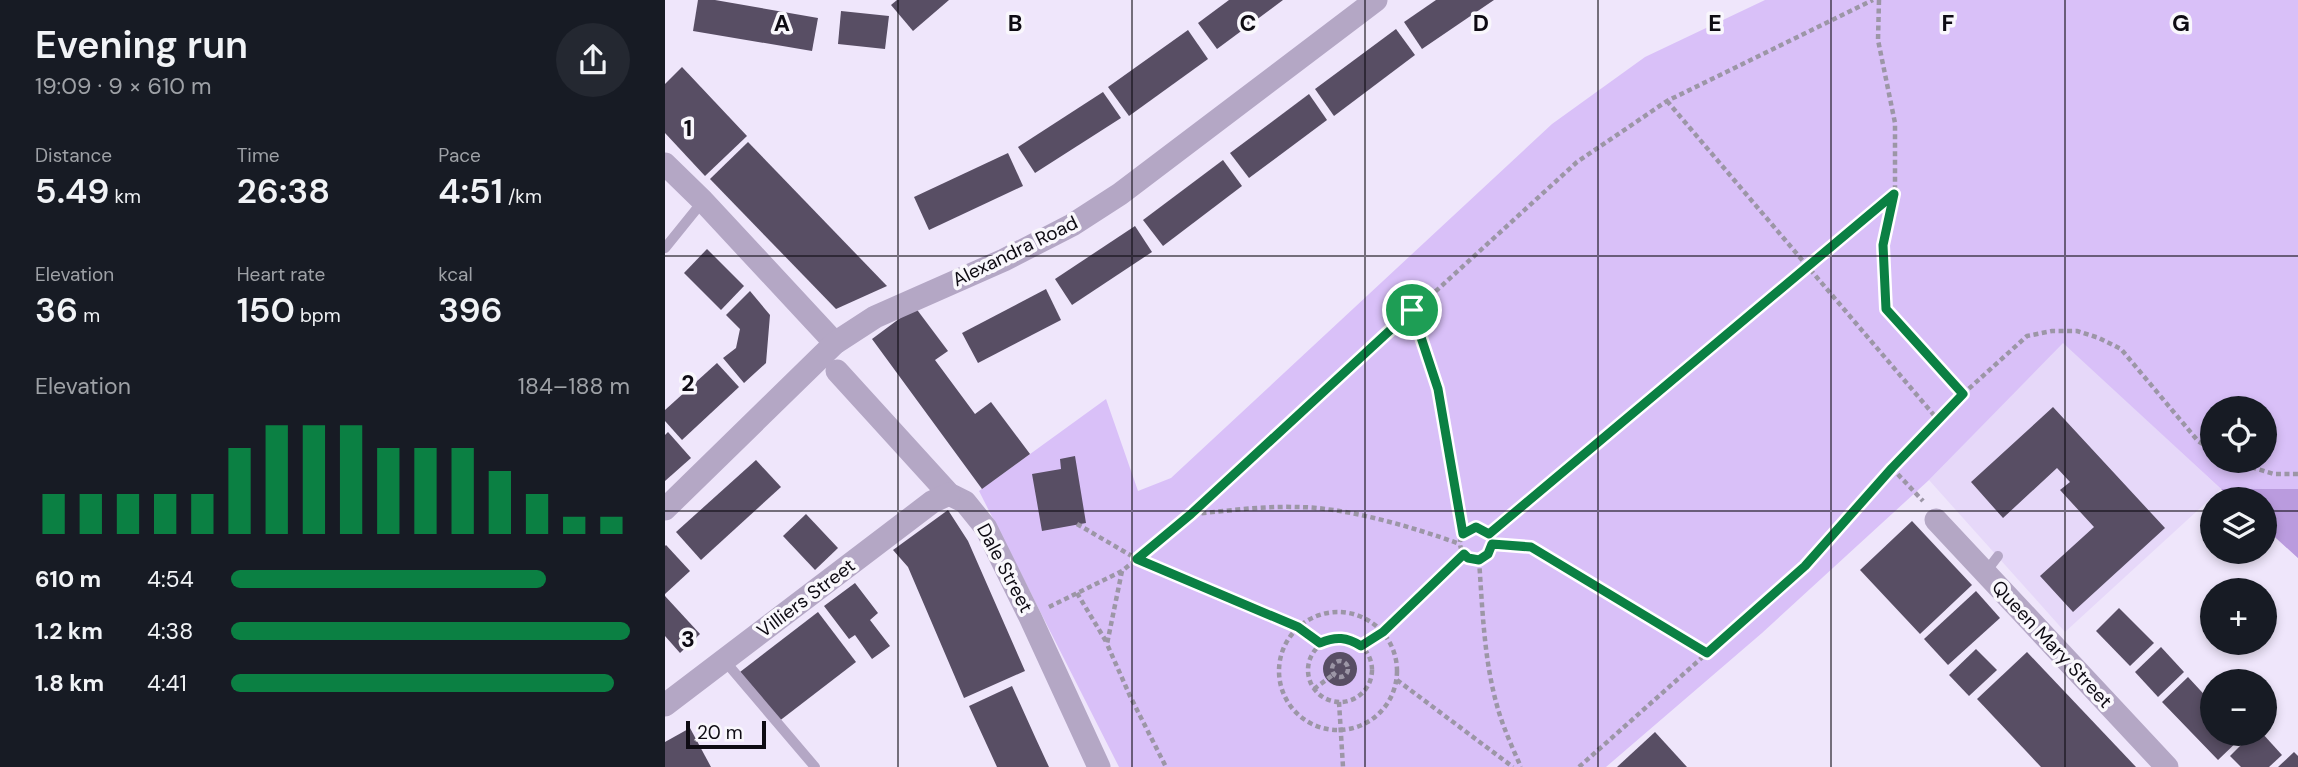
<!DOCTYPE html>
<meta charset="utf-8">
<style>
body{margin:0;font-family:"DM Sans",sans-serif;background:#242831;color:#f1f3f6;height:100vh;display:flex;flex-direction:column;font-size:26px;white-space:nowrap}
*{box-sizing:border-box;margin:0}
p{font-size:23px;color:#9ea1a6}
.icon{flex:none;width:38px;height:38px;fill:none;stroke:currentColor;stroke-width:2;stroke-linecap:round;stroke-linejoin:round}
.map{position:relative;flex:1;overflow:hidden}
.drawer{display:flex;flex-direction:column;background:#171b24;width:665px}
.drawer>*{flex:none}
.fabs{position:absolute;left:1535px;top:396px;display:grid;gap:14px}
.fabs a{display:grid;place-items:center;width:77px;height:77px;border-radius:50%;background:#171b24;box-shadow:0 4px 10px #0003;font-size:35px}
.scale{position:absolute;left:21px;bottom:18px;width:80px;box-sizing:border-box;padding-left:7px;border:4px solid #0e0b13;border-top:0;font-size:19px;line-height:24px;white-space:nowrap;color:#0e0b13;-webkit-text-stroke:5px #f9f7fc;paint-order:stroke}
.pin{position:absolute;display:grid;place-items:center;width:60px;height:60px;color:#fff;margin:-30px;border:4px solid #fff;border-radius:50%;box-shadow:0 2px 7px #0007}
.round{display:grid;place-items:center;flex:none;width:74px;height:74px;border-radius:37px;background:#242831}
.headline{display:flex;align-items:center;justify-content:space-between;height:119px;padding:0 35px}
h1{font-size:38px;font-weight:600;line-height:52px}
.stats{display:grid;grid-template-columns:repeat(3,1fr);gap:10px;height:119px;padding:7px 35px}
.stats div{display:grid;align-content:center}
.stats b{font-size:35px;font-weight:600}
.stats small{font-size:19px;font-weight:400}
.stats p{font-size:19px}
.chart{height:196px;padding:14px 35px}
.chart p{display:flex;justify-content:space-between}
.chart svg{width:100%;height:126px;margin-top:7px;stroke:#0b8043;stroke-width:6}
ul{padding:0 35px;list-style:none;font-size:23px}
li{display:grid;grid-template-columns:112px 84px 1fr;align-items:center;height:52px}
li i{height:18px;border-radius:9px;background:#0b8043}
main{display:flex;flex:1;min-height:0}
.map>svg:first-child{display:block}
</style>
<main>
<section class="drawer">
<div class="headline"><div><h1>Evening run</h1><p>19:09 · 9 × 610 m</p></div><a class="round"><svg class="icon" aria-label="share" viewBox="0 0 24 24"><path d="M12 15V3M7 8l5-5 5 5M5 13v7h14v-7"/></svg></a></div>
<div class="stats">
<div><p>Distance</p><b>5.49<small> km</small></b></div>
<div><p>Time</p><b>26:38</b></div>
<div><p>Pace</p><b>4:51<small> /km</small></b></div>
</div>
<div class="stats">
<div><p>Elevation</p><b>36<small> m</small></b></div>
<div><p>Heart rate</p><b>150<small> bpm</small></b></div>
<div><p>kcal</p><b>396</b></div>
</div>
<div class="chart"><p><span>Elevation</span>184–188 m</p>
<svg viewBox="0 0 160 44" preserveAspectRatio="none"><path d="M5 44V30M15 44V30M25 44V30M35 44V30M45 44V30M55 44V14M65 44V6M75 44V6M85 44V6M95 44V14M105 44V14M115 44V14M125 44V22M135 44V30M145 44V38M155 44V38"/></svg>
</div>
<ul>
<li><b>610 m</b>4:54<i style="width:79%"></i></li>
<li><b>1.2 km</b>4:38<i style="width:100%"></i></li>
<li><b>1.8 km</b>4:41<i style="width:96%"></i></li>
</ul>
</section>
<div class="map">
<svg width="1633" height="767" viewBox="0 0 1633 767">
<rect width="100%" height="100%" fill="#efe6fb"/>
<path fill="#e6d8f9" d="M1398 342 1556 489 1400 632 1264 480Z"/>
<path fill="#d9c0f8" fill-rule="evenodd" d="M1100 0H1633V558L1600 528V499H1567L1398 343 1264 480 1097 633 941 767H454L314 491 441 399 473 491 506 478 887 124 980 57ZM1547 408H1600V460H1547Z"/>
<path fill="#ba9bde" d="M1556 489H1633V558L1600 528V499H1567Z"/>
<g fill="#584e64">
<path d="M33 0H50L153 18 147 51 28 31Z"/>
<path d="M232 0H284L248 31 226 5Z"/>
<path d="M564 0H618L552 49 533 23Z"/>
<path d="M771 0H829L757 49 739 22Z"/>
<path d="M176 11 224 16 220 49 173 44Z"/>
<path d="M731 29 750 55 669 116 650 89Z"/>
<path d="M523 30 543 59 464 116 443 87Z"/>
<path d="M17 67 82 136 40 176 0 133V84Z"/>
<path d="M438 92 456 118 370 173 353 147Z"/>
<path d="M644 94 662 120 584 178 565 153Z"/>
<path d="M83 142 222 286 171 309 45 179Z"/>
<path d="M343 153 358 186 264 230 249 197Z"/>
<path d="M558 160 577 186 498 246 478 220Z"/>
<path d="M470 226 487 252 407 305 390 279Z"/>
<path d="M42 249 79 286 56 310 19 273Z"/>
<path d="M381 289 396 320 313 363 297 333Z"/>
<path d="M85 291 105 315 101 363 79 383 58 358 71 348 75 329 61 315Z"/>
<path d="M250 307 283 351 270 360 310 414 326 402 365 454 317 489 207 339Z"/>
<path d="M52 363 74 387 17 440 0 421V410Z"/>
<path d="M1388 407 1500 528 1408 612 1375 576 1429 527 1395 490 1405 482 1392 468 1338 518 1306 482Z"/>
<path d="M3 432 26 458 0 481V435Z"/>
<path d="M410 456 421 523 377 531 367 474 396 469 395 459Z"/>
<path d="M91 460 116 487 36 560 11 532Z"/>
<path d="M283 510 303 541 360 671 299 698 243 567 228 550Z"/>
<path d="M141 514 173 548 150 570 118 536Z"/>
<path d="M1247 521 1307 585 1255 634 1195 570Z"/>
<path d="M1 545 25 571 0 594V546Z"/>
<path d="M190 583 213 613 205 620 225 646 207 659 190 635 184 639 159 606Z"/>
<path d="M1311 591 1335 618 1283 665 1259 639Z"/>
<path d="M0 596 35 634 15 653 0 636Z"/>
<path d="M1454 608 1489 643 1465 666 1431 631Z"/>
<path d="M153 612 191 662 113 722 75 672Z"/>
<path d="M1496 647 1519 672 1493 697 1470 672Z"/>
<path d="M1311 649 1332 670 1304 696 1284 675Z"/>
<path d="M1362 652 1471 767H1376L1312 699Z"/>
<circle cx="675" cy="669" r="17"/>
<path d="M1523 677 1547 703V733H1575L1578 736 1553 760 1497 702Z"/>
<path d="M347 686 371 739 384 767H332L304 706Z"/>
<path d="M25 728 46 767H0V742Z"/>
<path d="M990 732 1022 767H952Z"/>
<path d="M1588 733H1597L1617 755 1604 767H1576L1565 756Z"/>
<path d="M1629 752 1633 756V767H1613Z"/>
</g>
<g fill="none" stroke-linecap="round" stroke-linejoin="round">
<g stroke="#9c96a6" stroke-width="4.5" stroke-dasharray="5 3.5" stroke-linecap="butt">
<path d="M1214 0 1213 40 1230 123V190L1218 245 1221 309 1298 394"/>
<path d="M1002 101 1274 421"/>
<path d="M747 310 773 389 798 534"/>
<path d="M1562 460 1609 474H1633"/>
<path d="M1227 468 1258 501"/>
<path d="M528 514C562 511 596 506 631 507 680 507 748 527 795 544"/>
<path d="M412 524 472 559 633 627 655 644"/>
<circle cx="811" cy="543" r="16"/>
<path d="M824 534 1229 194"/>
<path d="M827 544 866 547 1042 654"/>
<path d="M814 560C818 615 819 674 839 727 844 740 850 754 856 767"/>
<path d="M457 571 442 644 465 696 501 767"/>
<path d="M412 593 442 643"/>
<path d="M384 607 457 571 526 515 912 162 1002 101 1208 0"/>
<circle cx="673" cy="671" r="59"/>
<path d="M718 632 799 554"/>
<circle cx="675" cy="670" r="32"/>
<path d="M696 646 717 631"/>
<circle cx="675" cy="669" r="8"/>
<path d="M732 680 848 767"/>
<path d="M649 689 669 674"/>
<path d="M674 702 678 767"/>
<path d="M914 767 1140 566 1227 468 1298 394 1362 336 1387 331H1412L1434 338 1456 349 1533 441 1547 450"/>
</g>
<g stroke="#b4a7c5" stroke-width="10">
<path d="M0 248 38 201"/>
<path d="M1320 573 1333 556"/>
<path d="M59 660 150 767"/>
</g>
<g stroke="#b4a7c5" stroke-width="23">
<path d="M0 164 38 201 170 343"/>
<path d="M172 371 284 494 300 502 321 528 365 617 434 767"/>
<path d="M0 509 170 343 210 317 339 260 407 225 455 194 711 0"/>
<path d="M1271 520 1502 767"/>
<path d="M0 705 267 502 284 494"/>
</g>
</g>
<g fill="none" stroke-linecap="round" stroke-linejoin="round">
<g stroke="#fff" stroke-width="14">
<path id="route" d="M1229 194 1218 245 1221 309 1298 394 1227 468 1140 566 1042 653 866 547 827 544 823 554 814 560 803 558 799 554 718 632 696 646C682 637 671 636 655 643L633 627 472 559 526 514 747 310 773 389 798 534 811 527 824 534Z"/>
</g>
<use href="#route" stroke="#0b8043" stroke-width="9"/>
</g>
<path fill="none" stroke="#0e0b13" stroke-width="2" stroke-opacity="0.55" d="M233 0V767M467 0V767M700 0V767M933 0V767M1166 0V767M1400 0V767M0 256H1633M0 511H1547M1600 511H1633"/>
<g text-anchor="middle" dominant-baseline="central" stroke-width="7" stroke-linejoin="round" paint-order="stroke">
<g font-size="19" fill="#0e0b13" stroke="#f9f7fc">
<text transform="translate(350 251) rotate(-26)">Alexandra Road</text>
<text transform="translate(340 568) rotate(62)">Dale Street</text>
<text transform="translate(141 598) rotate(-37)">Villiers Street</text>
<text transform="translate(1387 644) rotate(47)">Queen Mary Street</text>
</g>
</g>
<g font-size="23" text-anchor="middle" font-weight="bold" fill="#0e0b13" stroke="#f9f7fc" stroke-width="7" stroke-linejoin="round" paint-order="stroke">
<text x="117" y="31">A</text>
<text x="350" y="31">B</text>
<text x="583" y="31">C</text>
<text x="816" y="31">D</text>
<text x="1050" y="31">E</text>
<text x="1283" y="31">F</text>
<text x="1516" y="31">G</text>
<text x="23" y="136">1</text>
<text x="23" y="391">2</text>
<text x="23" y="647">3</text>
</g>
</svg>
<div class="fabs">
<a><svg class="icon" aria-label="locate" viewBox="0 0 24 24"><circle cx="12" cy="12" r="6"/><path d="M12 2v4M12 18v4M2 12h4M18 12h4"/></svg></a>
<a><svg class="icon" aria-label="layers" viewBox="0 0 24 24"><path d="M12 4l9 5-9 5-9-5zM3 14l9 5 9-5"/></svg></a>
<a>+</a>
<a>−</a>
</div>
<div class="scale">20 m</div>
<div class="pin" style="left:747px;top:310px;background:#1e9e55"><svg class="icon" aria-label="arrive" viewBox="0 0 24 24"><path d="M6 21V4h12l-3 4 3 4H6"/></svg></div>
</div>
</main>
